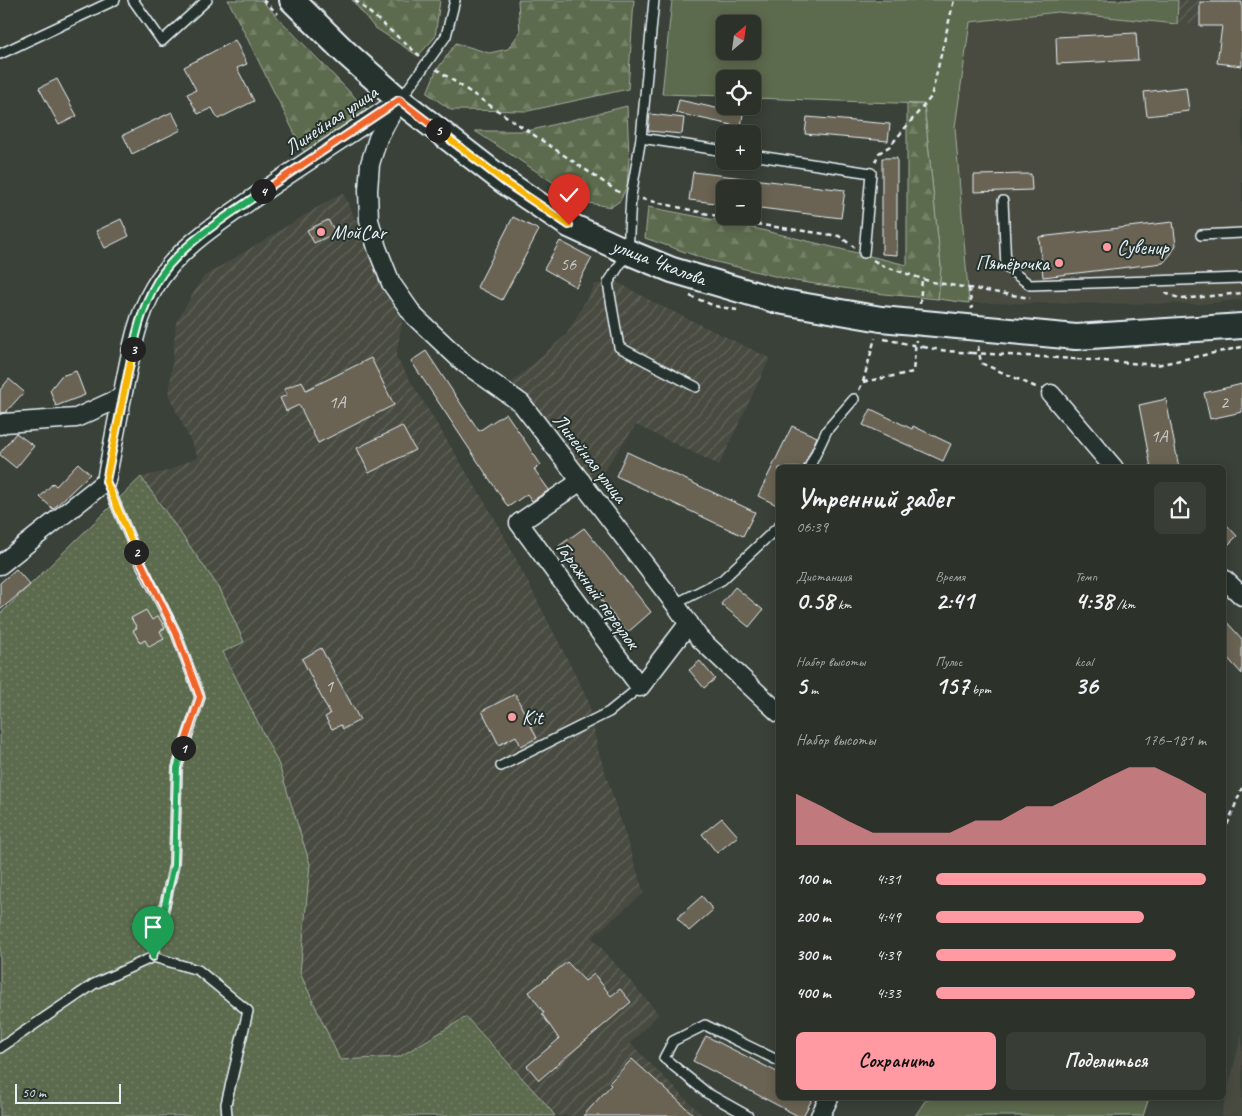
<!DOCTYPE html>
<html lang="ru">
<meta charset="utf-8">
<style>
body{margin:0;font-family:Caveat,sans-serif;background:#383d36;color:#f1f3f6;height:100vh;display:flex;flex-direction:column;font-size:19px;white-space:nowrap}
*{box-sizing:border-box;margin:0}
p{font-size:16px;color:#a6a9a8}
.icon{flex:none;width:28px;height:28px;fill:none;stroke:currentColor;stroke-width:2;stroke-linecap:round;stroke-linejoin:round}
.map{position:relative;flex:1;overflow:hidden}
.side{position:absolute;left:776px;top:465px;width:450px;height:635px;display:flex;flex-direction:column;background:#2c312a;border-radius:8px;box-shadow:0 2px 12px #0003,0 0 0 1px #484c47}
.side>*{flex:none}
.needle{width:32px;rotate:29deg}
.fabs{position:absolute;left:716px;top:15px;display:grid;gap:10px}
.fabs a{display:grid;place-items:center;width:45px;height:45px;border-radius:8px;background:#2c312a;box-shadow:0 2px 12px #0003,0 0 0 1px #484c47;font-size:25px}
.scale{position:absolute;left:15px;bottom:12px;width:106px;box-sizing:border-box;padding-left:5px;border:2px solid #e8f1f8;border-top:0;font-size:14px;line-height:18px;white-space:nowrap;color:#e8f1f8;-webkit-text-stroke:4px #26332d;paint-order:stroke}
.pin{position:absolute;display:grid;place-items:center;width:42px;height:42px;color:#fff;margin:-51px -21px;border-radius:50% 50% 50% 0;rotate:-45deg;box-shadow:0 0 5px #0007}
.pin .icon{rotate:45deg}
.km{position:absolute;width:25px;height:25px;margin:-12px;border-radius:50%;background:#222;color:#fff;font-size:14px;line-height:25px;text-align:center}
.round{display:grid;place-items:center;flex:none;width:52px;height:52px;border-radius:8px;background:#383d36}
.head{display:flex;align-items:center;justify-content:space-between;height:85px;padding:0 20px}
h1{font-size:28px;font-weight:700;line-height:38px}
.figures{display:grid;grid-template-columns:repeat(3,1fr);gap:8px;height:85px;padding:5px 20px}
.figures div{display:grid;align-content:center}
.figures b{font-size:25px;font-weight:700}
.figures small{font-size:14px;font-weight:400}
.figures p{font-size:14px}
.chart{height:140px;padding:10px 20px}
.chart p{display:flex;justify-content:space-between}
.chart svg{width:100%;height:90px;margin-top:5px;fill:#ff9aa2;opacity:.7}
.action{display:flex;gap:10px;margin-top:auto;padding:10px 20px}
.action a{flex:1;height:58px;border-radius:8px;background:#ff9aa2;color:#111;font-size:20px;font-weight:700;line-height:58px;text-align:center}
.action a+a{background:#383d36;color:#f1f3f6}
ul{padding:0 20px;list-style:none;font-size:16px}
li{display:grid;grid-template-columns:80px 60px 1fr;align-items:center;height:38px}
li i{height:12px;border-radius:6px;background:#ff9aa2}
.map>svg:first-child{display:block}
</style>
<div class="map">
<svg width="1242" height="1116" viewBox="0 0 1242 1116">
<defs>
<pattern id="industrial-furrows" width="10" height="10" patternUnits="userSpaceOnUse" patternTransform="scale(1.25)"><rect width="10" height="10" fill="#484b40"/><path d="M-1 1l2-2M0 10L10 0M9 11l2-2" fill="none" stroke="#62655c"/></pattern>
<pattern id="forest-firs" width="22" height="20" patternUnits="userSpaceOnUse" patternTransform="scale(1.25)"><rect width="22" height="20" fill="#5c6b4d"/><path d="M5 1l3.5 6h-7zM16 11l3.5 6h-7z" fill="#738167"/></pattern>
<pattern id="garden-dots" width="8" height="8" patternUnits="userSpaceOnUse" patternTransform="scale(1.25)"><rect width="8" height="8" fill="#5c6b4d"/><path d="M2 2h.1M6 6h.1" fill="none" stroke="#738167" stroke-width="1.8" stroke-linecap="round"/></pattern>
</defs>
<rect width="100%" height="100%" fill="#3a4138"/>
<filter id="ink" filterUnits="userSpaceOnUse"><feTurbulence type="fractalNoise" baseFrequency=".02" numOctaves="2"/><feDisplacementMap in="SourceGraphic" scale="10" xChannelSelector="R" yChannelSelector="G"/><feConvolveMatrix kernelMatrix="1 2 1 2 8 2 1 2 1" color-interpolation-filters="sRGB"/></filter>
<g filter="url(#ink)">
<g fill="#484b40">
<path d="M1058 12 1177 24 1242 26V300L1199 304 969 303 955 127 970 22Z"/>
<path d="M1242 1033V1116H1221Z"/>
</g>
<g fill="url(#industrial-furrows)">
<path d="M1178 0H1242V26L1177 24Z"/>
<path d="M343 192 402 322 396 357 497 522 588 699 598 750 644 893 592 937 659 1014 630 1043 703 1116H555L545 1103 466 1017 399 1057 340 1060 300 973 310 864 279 765 223 652 244 642 141 477 167 471 198 457 169 396 176 322 203 277Z"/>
<path d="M619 283 655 303 770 358 719 465 636 425 596 482 512 382 566 335 595 284Z"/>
</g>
<g fill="#5c6b4d" stroke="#a2aea2" fill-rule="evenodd">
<path d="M672 0H1178L1177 24 1058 12 970 22 955 127 969 303 938 299 941 267 924 104 753 98 752 79H725V96L662 94ZM725 24H752V51H725Z"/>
<path d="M927 1098H1149L1143 1116H915Z"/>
</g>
<g fill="url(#forest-firs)" stroke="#a2aea2">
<path d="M228 0H261L368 111 305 154Z"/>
<path d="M352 0H440L435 37 418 56 374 27Z"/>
<path d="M518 0H634L628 89 528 111 451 110 427 93 436 71 456 43 489 53 508 49 520 32Z"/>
<path d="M907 104 924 105 941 267 938 299 884 294 795 281 708 260 645 238 648 207 741 225 907 265Z"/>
<path d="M627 106 629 158 627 186 620 201 611 207 583 202 475 131H528Z"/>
</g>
<path fill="url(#garden-dots)" stroke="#a2aea2" d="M141 477 220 589 244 642 223 652 279 765 310 864 300 973 340 1060 399 1057 466 1017 545 1103 555 1116H0V614Z"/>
<g fill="#6a6353" stroke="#e8f1f8">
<path d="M1200 2H1242V66L1217 63 1222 26H1200Z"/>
<path d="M1136 33 1138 60 1057 64 1056 37Z"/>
<path d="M235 40 247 64 237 68 254 101 218 119 212 108 198 114 187 94 196 90 184 67Z"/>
<path d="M57 79 77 116 59 125 39 88Z"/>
<path d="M1186 87 1189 111 1147 116 1144 92Z"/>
<path d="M679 100 743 114 741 127 676 113Z"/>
<path d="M172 112 181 130 132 154 123 135Z"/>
<path d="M650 114 684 118 682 134 648 131Z"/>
<path d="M807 117 890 124 888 141 805 134Z"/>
<path d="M882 158H897V255L882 254Z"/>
<path d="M693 172 845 190 841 218 752 207V189H725V204L689 200Z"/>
<path d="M1031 174 1032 190 974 192V175Z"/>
<path d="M513 217 539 230 502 300 477 287Z"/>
<path d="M121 219 129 236 105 248 96 231Z"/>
<path d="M328 220 336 233 314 243 307 230Z"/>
<path d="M1173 222 1176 245 1171 254 1163 263 1043 277 1039 237Z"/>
<path d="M560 241 592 258 576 287 544 269Z"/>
<path d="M426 351 479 431 506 413 541 465 534 469 549 490 532 501 527 494 508 507 411 361Z"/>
<path d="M371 358 394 405 318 443 299 405 286 411 280 398 287 395 284 389 302 381 306 390Z"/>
<path d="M76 371 85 395 56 406 50 390 61 376Z"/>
<path d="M9 379 24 392 6 412 0 413V390Z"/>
<path d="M1242 384V412L1210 419 1204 393Z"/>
<path d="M1166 399 1179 468H1151L1139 405Z"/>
<path d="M871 409 912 429 913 426 951 444 943 461 863 425Z"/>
<path d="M402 426 415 450 369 473 357 448Z"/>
<path d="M792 426 817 437 803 468H779V506L758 496Z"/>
<path d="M16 433 34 446 16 468 0 455V453Z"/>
<path d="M627 452 755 512 743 536 616 476Z"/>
<path d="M78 463 90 474 53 509 40 497 53 483 56 486Z"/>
<path d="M1224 522 1237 536 1224 549Z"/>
<path d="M584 528 651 612 627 633 559 546Z"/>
<path d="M16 569 30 585 0 610V583Z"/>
<path d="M735 587 763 610 749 627 721 604Z"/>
<path d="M146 610 152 620 158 616 165 628 160 631 164 639 149 647 145 640 140 643 133 630 137 628 131 618Z"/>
<path d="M1224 619 1242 639V674L1224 654Z"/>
<path d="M321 648 360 720 343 729 341 725 332 729 325 717 330 714 302 659Z"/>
<path d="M700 661 715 679 704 688 689 670Z"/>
<path d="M515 694 537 738 521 746 516 736 499 745 482 711Z"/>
<path d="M722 818 738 836 717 853 702 834Z"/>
<path d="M702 896 713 910 689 931 677 918Z"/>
<path d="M567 962 585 981 594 974 611 996 620 989 631 1002 539 1080 527 1066 559 1039 542 1014 544 1013 529 992Z"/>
<path d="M706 1036 779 1073V1098H813L803 1116H798L693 1061Z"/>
<path d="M632 1059 695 1116H583L611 1085 609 1083Z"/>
</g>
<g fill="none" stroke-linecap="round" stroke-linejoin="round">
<g stroke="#e8f1f8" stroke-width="12">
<g id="service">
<path d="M133 0 162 41 207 0"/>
<path d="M654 0 641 138 631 196 628 252 608 283 619 347 696 387"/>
<path d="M0 54 115 0"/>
<path d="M400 100 446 36 455 0"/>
<path d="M641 138 725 151"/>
<path d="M752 155 871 173 864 253"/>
<path d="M1003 201 1006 267 1030 285 1242 278"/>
<path d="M1201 235 1242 233"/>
<path d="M809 468 827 430 854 399"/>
<path d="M675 604 722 580 779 526"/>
<path d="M501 766 609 712 640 687"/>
<path d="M153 957 198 970 248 1011 226 1104 227 1116"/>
<path d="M0 1048 94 984 153 957 174 865 177 768 200 697 176 633 141 564 106 481"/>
<path d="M748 1116 707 1093 664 1058 673 1041 705 1025 779 1061"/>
</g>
</g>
<g stroke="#e8f1f8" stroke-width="21">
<g id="minor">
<path d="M399 100 378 138 370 164 368 190 369 220 377 248 391 283 414 316 464 363 521 403 675 604 699 638 779 713"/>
<path d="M1051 394 1114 468"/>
<path d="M0 425 4 423 76 418 122 397C130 360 135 320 154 288 178 247 220 222 258 195 304 163 351 133 397 102"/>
<path d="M581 481 519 523 640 687 689 623"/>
<path d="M0 565 106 481 122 397"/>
<path d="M1224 579 1242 596"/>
<path d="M820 1116 829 1098"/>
</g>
</g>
<g stroke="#e8f1f8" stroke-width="28">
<g id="secondary">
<path d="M292 0 346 53 399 100 505 182 569 225 628 252 672 270 778 301 881 319"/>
<path d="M1076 337 1242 326"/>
</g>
</g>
<g stroke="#e8f1f8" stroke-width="2.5" stroke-dasharray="5 4" stroke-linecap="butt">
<path d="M263 0 278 14"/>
<path d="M355 0 420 56"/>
<path d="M436 69 620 193"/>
<path d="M875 162 879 153 890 146 931 97 954 0"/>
<path d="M642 199 748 223 839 236 854 247"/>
<path d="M873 260 883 266 932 282 1030 298"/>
<path d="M969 288 972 309"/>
<path d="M1165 293 1181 299 1242 293"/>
<path d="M690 296 715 306 737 310"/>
<path d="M920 304 922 279"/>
<path d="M978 346 981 363 1038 388"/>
<path d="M923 347 947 351 972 353"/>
<path d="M1077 359 1157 365 1242 347"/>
<path d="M863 382 875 338"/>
<path d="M859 390 863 382 913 372 916 340"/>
<path d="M1224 833 1242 788"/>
</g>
<use href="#service" stroke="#26332d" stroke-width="9"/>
<use href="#minor" stroke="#26332d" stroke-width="18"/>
<use href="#secondary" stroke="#26332d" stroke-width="24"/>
<g stroke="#e8f1f8" stroke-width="28" stroke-linecap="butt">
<path id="secondary-bridge" d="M881 319 1076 337"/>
</g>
<g stroke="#e8f1f8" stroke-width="2.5" stroke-dasharray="5 4" stroke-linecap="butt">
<path d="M884 339 923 347"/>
<path d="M972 353 1077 359"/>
</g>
<use href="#secondary-bridge" stroke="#26332d" stroke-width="24"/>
</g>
</g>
<g fill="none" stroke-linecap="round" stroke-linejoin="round" filter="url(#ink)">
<g stroke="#fff" stroke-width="10">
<path id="split-1" d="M153 957 174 865 177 768 183 748"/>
</g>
<g stroke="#fff" stroke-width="10">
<path id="split-2" d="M136 552 176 633 200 697 183 748"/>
</g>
<g stroke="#fff" stroke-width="10">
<path id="split-3" d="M133 349 106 481 136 552"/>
</g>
<g stroke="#fff" stroke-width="10">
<path id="split-4" d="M133 349C139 319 149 288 169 265 195 235 231 214 263 191"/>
</g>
<g stroke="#fff" stroke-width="10">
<path id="split-5" d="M263 191 399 100 438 130"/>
</g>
<g stroke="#fff" stroke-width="10">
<path id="split-6" d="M438 130 505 182 569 225"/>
</g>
<use href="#split-1" stroke="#22a559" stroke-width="6"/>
<use href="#split-2" stroke="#f0652b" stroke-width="6"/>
<use href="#split-3" stroke="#f5b400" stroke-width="6"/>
<use href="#split-4" stroke="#22a559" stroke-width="6"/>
<use href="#split-5" stroke="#f0652b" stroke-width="6"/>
<use href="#split-6" stroke="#f5b400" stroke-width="6"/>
</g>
<g fill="#ff9aa2" stroke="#26332d" stroke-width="2">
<circle cx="321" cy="232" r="5"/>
<circle cx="1107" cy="247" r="5"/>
<circle cx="1059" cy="263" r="5"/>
<circle cx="512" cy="717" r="5"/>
</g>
<g text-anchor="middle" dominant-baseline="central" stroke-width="4" stroke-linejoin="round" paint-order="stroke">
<g font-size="18" fill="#c8cecf">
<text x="568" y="264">56</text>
<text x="337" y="402">1А</text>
<text x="1224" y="402">2</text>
<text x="1159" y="436">1А</text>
<text x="329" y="686">1</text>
</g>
<g font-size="20" fill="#e8f1f8" stroke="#26332d">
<text transform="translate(331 120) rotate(-34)">Линейная улица</text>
<text transform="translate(659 262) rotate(21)">улица Чкалова</text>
<text transform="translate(590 458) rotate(52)">Линейная улица</text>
<text transform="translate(598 595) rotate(54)">Гаражный переулок</text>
</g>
<g font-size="20" fill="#e8f1f8" stroke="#26332d" text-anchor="start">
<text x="331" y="232">МойCar</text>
<text x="1117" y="247">Сувенир</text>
<text x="1049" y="263" text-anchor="end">Пятёрочка</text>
<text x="522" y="717">Kit</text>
</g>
</g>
</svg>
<div class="fabs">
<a><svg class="needle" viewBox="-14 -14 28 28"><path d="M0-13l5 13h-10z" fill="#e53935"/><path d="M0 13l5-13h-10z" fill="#a6a9a8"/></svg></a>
<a><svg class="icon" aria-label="locate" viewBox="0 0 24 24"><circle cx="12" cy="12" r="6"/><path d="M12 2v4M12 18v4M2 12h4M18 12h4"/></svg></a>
<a>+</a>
<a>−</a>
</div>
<div class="scale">50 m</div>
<div class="pin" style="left:153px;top:957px;background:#1e9e55"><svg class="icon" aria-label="arrive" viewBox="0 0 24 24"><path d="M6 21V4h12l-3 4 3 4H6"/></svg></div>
<div class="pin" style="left:569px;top:225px;background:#d93025"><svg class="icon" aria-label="check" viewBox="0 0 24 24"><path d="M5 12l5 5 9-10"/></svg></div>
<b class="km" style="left:183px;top:748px">1</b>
<b class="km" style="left:136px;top:552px">2</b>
<b class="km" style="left:133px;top:349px">3</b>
<b class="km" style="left:263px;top:191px">4</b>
<b class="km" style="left:438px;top:130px">5</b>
<section class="side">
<div class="head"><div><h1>Утренний забег</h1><p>06:39</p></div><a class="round"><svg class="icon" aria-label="share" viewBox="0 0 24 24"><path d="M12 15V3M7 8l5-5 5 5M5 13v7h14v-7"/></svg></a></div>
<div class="figures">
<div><p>Дистанция</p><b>0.58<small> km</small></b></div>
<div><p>Время</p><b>2:41</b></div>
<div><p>Темп</p><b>4:38<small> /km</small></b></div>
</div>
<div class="figures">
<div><p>Набор высоты</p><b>5<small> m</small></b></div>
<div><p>Пульс</p><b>157<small> bpm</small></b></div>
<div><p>kcal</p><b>36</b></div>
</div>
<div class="chart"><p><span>Набор высоты</span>176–181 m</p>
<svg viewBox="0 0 160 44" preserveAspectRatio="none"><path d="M0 44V19L10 25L20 32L30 38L40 38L50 38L60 38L70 32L80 32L90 25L100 25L110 19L120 12L130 6L140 6L150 12L160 19V44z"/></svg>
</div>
<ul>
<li><b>100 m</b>4:31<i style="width:100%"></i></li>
<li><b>200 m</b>4:49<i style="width:77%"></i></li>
<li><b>300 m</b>4:39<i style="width:89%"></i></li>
<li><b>400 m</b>4:33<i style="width:96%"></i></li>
</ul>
<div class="action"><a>Сохранить</a><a>Поделиться</a></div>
</section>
</div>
